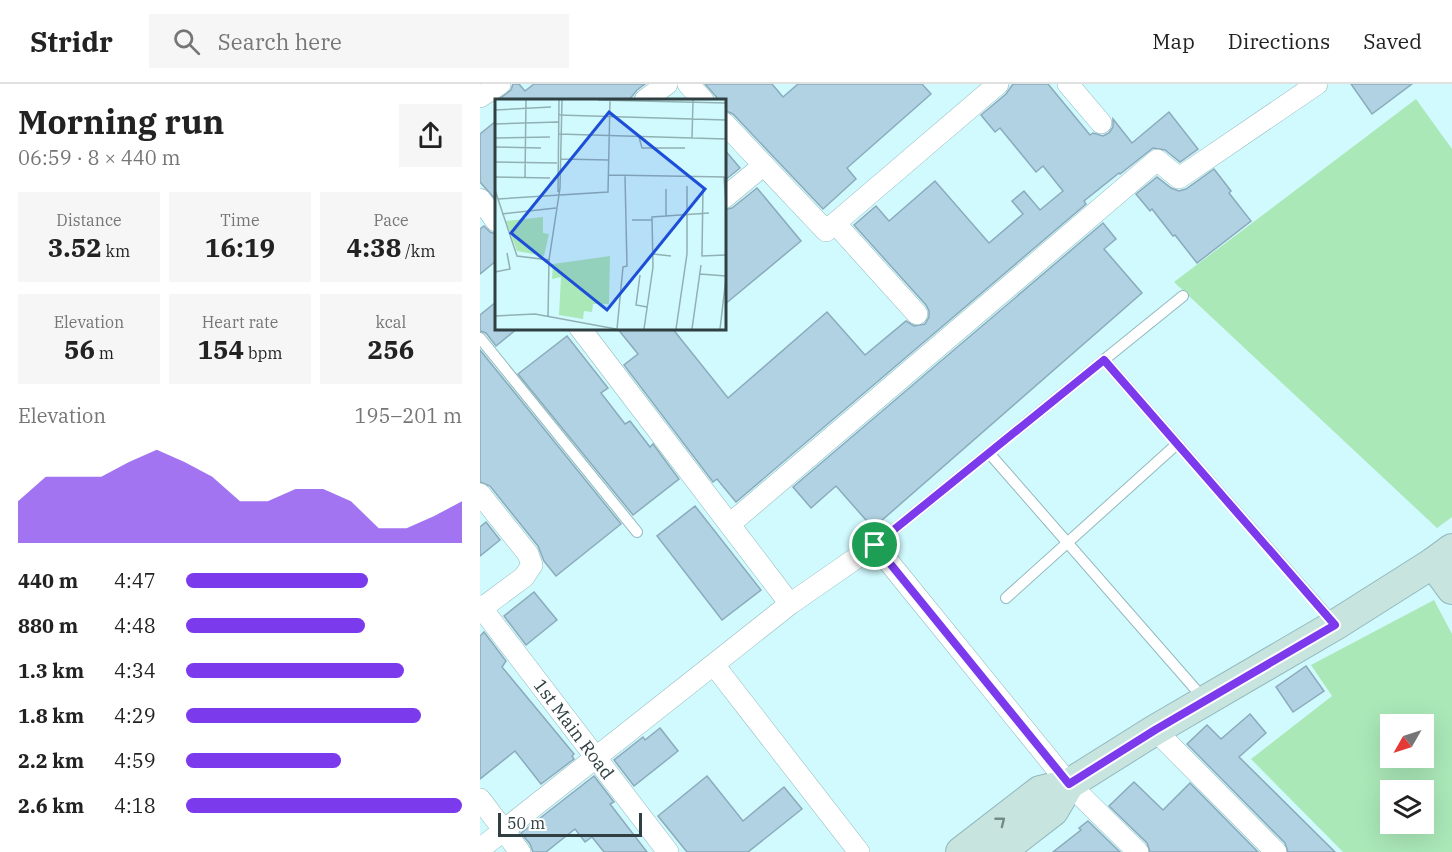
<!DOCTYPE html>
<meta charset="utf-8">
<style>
body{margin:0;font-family:"IBM Plex Serif",serif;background:#f6f6f6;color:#222;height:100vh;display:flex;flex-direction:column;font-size:22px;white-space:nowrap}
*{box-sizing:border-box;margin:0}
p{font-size:20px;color:#767676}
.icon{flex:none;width:33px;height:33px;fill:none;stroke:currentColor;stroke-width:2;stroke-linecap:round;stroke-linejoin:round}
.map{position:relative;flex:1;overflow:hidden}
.panel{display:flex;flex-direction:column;background:#fff;width:480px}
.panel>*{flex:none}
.needle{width:39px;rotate:231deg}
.buttons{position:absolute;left:900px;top:630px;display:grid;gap:12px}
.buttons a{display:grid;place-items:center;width:54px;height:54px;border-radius:0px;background:#fff;box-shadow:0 6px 24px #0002;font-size:30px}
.scale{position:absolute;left:18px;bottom:15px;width:144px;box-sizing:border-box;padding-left:6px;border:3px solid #304042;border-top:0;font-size:16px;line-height:21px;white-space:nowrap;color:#304042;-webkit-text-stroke:4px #fefefe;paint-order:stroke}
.pin{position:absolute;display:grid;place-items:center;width:51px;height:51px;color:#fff;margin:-26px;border:3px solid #fff;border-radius:50%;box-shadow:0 2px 6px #0007}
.round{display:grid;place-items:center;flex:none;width:63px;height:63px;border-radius:0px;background:#f6f6f6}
.summary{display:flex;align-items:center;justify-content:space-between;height:102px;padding:0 18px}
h1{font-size:33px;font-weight:700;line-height:45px}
.stats{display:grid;grid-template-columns:repeat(3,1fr);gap:9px;height:102px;padding:6px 18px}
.stats div{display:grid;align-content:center;border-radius:0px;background:#f6f6f6;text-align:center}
.stats b{font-size:26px;font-weight:700}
.stats small{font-size:16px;font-weight:400}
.stats p{font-size:16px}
.chart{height:168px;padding:12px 18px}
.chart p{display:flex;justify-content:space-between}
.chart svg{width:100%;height:108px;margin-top:6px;fill:#7c3aed;opacity:.7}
ul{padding:0 18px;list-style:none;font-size:20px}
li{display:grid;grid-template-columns:96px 72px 1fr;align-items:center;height:45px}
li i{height:15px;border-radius:8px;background:#7c3aed}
header{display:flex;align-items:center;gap:36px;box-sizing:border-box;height:84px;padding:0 30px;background:#fff;border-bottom:2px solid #e0e0e0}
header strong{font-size:28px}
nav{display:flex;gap:33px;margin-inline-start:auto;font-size:21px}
.search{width:420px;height:54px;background:#f6f6f6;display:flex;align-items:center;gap:15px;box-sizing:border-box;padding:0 21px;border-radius:0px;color:#767676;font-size:22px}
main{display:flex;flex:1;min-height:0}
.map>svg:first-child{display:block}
</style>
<header>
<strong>Stridr</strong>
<div class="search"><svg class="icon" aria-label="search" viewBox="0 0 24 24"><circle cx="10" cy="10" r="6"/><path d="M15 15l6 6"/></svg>Search here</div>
<nav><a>Map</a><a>Directions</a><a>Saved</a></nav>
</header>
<main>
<section class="panel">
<div class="summary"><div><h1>Morning run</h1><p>06:59 · 8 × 440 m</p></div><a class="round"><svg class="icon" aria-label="share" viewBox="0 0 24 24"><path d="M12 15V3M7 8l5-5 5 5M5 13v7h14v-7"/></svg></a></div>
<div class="stats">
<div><p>Distance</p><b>3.52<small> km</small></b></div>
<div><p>Time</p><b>16:19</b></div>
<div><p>Pace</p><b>4:38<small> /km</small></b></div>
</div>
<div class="stats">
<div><p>Elevation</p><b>56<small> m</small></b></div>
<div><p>Heart rate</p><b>154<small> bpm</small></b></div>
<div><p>kcal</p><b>256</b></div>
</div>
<div class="chart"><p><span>Elevation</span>195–201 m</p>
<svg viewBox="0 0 160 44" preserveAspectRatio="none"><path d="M0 44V27L10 17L20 17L30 17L40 11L50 6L60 11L70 17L80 27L90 27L100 22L110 22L120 27L130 38L140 38L150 33L160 27V44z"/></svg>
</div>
<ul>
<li><b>440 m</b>4:47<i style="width:66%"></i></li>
<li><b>880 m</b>4:48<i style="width:65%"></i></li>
<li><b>1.3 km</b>4:34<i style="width:79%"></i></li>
<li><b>1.8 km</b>4:29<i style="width:85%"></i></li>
<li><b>2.2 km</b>4:59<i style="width:56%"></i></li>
<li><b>2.6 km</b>4:18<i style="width:100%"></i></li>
</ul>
</section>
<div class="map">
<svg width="972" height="768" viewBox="0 0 972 768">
<rect width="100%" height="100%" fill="#d1fafe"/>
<g fill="#aae8b8" fill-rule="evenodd">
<path d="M936 15 972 65V433L957 444 694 198Z"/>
<path d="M954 516 972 550V768H863L771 675 852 612 831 581ZM910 640H944V674H910ZM910 706H944V740H910Z"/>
</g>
<g fill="#b1d2e3" stroke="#8babbc" stroke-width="1.5">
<path d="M33 0H39L45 7 54 0H165L157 6 149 16H18L31 6Z"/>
<path d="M225 0H292L303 13 318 0H442L451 10 367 84 376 95 343 125 253 30 246 27 244 16H239Z"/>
<path d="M533 0H568L610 51 613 49 623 52 629 49 633 43V35L652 59 689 28 718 65 700 78 685 66 673 64 640 90 639 89 604 117 606 120 256 418 237 395 233 398 144 281 158 270 137 244H192L248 314 347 228 385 271 426 237 434 242 445 240 449 233V227L446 221 374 141 396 122 409 137 455 97 509 159 543 130 532 117 544 107 560 126 583 107 563 82 556 88 520 44 515 48 501 31 526 10Z"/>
<path d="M871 0H932L892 30Z"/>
<path d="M16 37V116L0 98V50Z"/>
<path d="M244 65 260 84 244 97Z"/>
<path d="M734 85 751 107 749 109 771 137 717 179 695 151 693 152 672 125 670 127 656 110 677 93 691 104 699 107 706 105Z"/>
<path d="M277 104 321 157 244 221V126L252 124Z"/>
<path d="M623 139 636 155 624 165 662 209 393 444 356 402 331 424 313 403Z"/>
<path d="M4 142 10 148 16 150V177L0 190V145Z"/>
<path d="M16 218V244H38L16 262 6 249 0 247V231Z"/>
<path d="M87 252 128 304 121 309 145 340 150 337 170 363 173 360 199 395 153 431 38 290Z"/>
<path d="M0 266 141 440 76 492 64 477 58 462 10 402 0 398Z"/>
<path d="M215 422 281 506 242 536 177 452Z"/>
<path d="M6 438 20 456 0 472V443Z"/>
<path d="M54 508 77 536 46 561 24 532Z"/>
<path d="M4 548 26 577 22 583 94 670 92 672 94 675 61 700 35 667 0 695V552Z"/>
<path d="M826 582 844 607 813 628 796 603Z"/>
<path d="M770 630 786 649 759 673 855 768H808L805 759 707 660 727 641 741 655Z"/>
<path d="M180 644 198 667 154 702 134 676 163 653 165 656Z"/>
<path d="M114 692 134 718 130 720 167 768H124L112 753 105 758 95 745 66 768H53L50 760 41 749Z"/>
<path d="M227 692 263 737 304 703 322 725 268 768H207L178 732Z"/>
<path d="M654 698 683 726 710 699 778 768H670L667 759 629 722Z"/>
<path d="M608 737 640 768H573L601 746 599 744Z"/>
</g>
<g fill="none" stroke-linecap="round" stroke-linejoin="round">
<g stroke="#92b9bd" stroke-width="12">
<g id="lane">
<path d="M0 254 157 448"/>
<path d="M624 276 853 538"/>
<path d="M509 369 724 615"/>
<path d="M395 461 703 212"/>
<path d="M526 514 697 360"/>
</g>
</g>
<g stroke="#92b9bd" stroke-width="22">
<g id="street">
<path d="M208 0 223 16"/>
<path d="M588 0 621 39"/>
<path d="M0 13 20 0"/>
<path d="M165 16 187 0"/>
<path d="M244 39 346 147 518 0"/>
<path d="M244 114 284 81"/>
<path d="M0 115 16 137"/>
<path d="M355 139 437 230"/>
<path d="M100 244 310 520"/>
<path d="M0 410 48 470 52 481 44 493 2 524"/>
<path d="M250 440 677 76 699 94 837 0"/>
<path d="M0 522 188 768"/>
<path d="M234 581 379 768"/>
<path d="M675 646 796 768"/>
<path d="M0 715 40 768"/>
<path d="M0 765 310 520 395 461 589 700 658 768"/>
</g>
</g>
<g stroke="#92b9bd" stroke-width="32">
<g id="secondary">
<path d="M972 465 953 479 972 505"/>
<path d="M481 768 560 707 589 700 675 646 855 541 953 479"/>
<path d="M520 768 573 727 589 700"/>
</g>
</g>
<use href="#lane" stroke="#fff" stroke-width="10"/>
<use href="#street" stroke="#fff" stroke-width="21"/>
<use href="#secondary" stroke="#c8e4df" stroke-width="30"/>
</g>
<defs><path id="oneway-chevron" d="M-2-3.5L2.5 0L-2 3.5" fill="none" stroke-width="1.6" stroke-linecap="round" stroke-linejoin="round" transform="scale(1.5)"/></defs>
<use stroke="#748a89" href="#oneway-chevron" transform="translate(521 737) rotate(-38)"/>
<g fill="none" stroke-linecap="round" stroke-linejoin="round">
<g stroke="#fff" stroke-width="12">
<path id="route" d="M624 276 855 541 675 646 589 700 395 461Z"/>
</g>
<use href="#route" stroke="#7c3aed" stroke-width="8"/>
</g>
<g text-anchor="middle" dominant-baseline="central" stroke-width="6" stroke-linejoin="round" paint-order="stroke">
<g font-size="18" fill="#304042" stroke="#fefefe">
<text transform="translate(94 645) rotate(53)">1st Main Road</text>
</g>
</g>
<g transform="translate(15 15)">
<rect width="231" height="231" fill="#d1fafe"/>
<path d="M48 118V134L54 135 49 157 22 152 11 122ZM115 157 114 205H98L97 213 89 212 88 220 64 216 66 178 57 180 58 165Z" fill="#aae8b8"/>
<path fill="none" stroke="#91b0b3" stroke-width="1.5" d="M103 1 231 4M0 11 56 8M63 16 231 21M0 25 63 23M63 35 231 40M144 38 147 49H190M0 39 55 38M197 39 198 1M0 48 46 49M65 60 114 61M0 63 62 64M114 76 231 78M0 78 55 79M30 78 31 1M229 78 231 105M208 88 207 157 231 156M171 90V117M0 91 22 157 54 161 53 217M63 93 64 1M3 100 113 93 115 1M7 115 61 109M137 121H157M158 155 176 157M54 161 65 89 67 1M0 173 15 170 12 154M205 175 231 177M145 176 141 206 152 208M0 217 40 215 121 230M122 230 128 168 132 167 130 77M149 230 158 168 157 118 214 114M181 230 192 155V87M197 230 206 166M225 230 231 179"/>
<path fill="#1d4ed8" fill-opacity="0.15" stroke="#1d4ed8" stroke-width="3" d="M114 13 210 90 112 211 16 134Z"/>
<rect width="231" height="231" fill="none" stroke="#304042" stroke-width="3"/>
</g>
</svg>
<div class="buttons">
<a><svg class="needle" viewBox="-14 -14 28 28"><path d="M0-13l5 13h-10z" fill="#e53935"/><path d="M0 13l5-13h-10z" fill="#767676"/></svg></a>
<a><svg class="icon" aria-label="layers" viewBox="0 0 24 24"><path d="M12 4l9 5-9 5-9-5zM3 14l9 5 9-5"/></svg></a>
</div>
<div class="scale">50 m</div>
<div class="pin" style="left:395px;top:461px;background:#1e9e55"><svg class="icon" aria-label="arrive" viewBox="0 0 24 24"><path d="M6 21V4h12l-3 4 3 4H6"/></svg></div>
</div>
</main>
